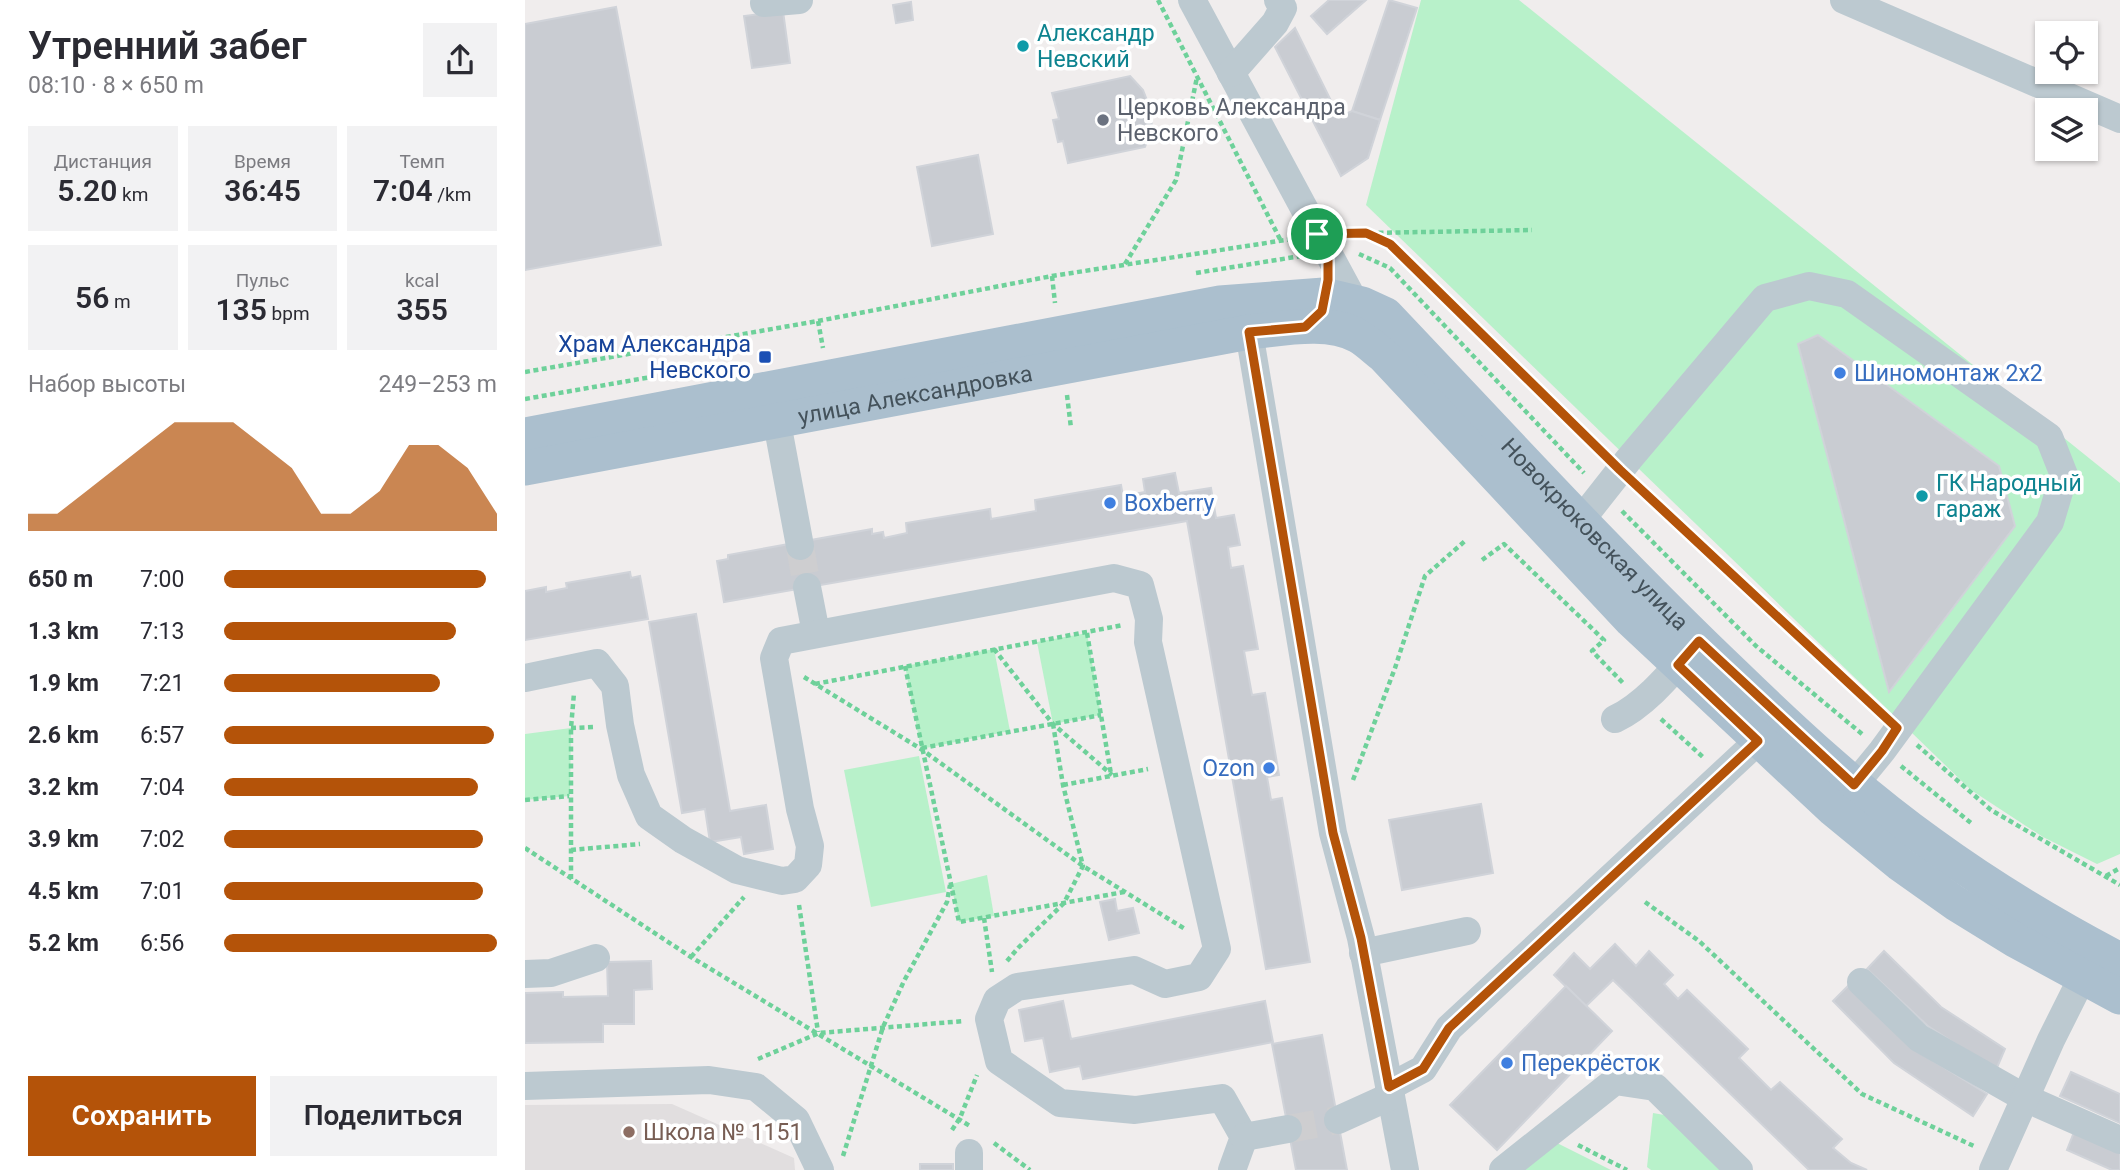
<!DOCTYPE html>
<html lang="ru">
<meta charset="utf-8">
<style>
body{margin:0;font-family:Roboto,sans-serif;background:#f2f2f3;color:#2b2b33;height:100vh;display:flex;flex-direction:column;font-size:26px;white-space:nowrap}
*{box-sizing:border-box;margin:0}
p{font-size:23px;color:#7c7c81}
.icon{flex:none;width:38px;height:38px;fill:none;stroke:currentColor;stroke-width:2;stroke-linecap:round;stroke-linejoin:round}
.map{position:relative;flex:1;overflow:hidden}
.details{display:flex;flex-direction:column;background:#fff;width:525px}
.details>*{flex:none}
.controls{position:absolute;left:1510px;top:21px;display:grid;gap:14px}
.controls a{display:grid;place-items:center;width:63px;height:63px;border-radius:0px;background:#fff;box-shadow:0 2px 5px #0004;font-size:35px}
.pin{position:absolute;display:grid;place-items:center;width:60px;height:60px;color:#fff;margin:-30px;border:4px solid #fff;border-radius:50%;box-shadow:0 2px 7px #0007}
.round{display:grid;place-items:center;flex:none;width:74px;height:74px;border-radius:0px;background:#f2f2f3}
.head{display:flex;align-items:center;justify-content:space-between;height:119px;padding:0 28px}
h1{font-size:38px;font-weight:600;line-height:52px}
.figures{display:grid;grid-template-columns:repeat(3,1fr);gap:10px;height:119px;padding:7px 28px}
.figures div{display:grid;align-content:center;border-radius:0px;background:#f2f2f3;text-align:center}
.figures b{font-size:30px;font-weight:600}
.figures small{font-size:19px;font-weight:400}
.figures p{font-size:19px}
.chart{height:196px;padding:14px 28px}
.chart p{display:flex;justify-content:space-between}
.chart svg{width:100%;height:126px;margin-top:7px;fill:#b45309;opacity:.7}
.action{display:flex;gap:14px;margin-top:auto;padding:14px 28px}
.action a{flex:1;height:80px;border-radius:0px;background:#b45309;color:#fff;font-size:28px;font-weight:600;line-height:80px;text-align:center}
.action a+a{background:#f2f2f3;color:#2b2b33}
ul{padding:0 28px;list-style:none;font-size:23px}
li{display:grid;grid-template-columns:112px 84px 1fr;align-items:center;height:52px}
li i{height:18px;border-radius:9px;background:#b45309}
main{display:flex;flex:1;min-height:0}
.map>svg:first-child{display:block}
</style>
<main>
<section class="details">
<div class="head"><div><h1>Утренний забег</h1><p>08:10 · 8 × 650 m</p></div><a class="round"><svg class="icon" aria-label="share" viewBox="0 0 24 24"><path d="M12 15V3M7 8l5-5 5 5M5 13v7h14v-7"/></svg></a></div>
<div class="figures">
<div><p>Дистанция</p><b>5.20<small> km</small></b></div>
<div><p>Время</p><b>36:45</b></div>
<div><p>Темп</p><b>7:04<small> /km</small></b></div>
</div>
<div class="figures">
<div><b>56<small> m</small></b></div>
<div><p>Пульс</p><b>135<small> bpm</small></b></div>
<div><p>kcal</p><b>355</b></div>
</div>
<div class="chart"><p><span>Набор высоты</span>249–253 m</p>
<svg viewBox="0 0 160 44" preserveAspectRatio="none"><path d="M0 44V38L10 38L20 30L30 22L40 14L50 6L60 6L70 6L80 14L90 22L100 38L110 38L120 30L130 14L140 14L150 22L160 38V44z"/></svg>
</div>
<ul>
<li><b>650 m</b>7:00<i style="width:96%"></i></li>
<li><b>1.3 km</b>7:13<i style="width:85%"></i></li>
<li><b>1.9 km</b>7:21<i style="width:79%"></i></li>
<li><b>2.6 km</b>6:57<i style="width:99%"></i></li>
<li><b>3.2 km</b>7:04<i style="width:93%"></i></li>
<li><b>3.9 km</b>7:02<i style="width:95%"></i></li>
<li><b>4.5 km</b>7:01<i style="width:95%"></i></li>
<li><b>5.2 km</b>6:56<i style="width:100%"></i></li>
</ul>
<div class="action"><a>Сохранить</a><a>Поделиться</a></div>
</section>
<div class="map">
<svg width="1595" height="1170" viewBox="0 0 1595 1170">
<rect width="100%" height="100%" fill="#f0eded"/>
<path fill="#e1dedf" d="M147 1104 269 1158 270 1170H0V1105Z"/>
<g fill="#b8f1ca">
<path d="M896 0H994L1595 483V854L1572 864 1518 837 1446 790 841 205Z"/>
<path d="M562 633 576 715 528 724 512 642Z"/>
<path d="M469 649 485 731 396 749 380 666Z"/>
<path d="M46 728 45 796 0 800V734Z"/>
<path d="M394 756 421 892 346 907 319 770Z"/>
<path d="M462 875 469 916 434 922 426 884Z"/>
<path d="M1128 1113 1151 1117 1204 1170H1126L1122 1167Z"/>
<path d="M1026 1140 1086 1170H993Z"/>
</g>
<g fill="#c9ccd2" stroke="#d0d3d9" stroke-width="2">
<path d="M804 0H841L802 34 786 16Z"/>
<path d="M864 0 892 8 855 120 827 111Z"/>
<path d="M386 2 388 20 371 23 368 5Z"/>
<path d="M91 7 136 245 0 270V24Z"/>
<path d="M258 11 265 63 227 68 219 16Z"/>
<path d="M770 28 814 117 827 111 855 120 843 158 816 176 750 47Z"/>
<path d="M605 76 618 90 625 108 627 128 620 147 543 163 538 141 533 142 528 120 534 119 527 93Z"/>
<path d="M453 155 468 234 407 246 392 167Z"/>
<path d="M1293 335 1474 466 1490 526 1364 692 1273 344Z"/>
<path d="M650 473 654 493 686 488 691 518 709 515 715 545 703 547 706 568 718 566 733 649 719 651 727 695 740 693 754 775 742 777 746 800 757 798 785 962 741 969 662 521 199 602 192 561 203 559V555L347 529V534L358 532 359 538 382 533 381 523 465 509 466 519 511 511 510 500 596 485 598 496 620 492 618 479Z"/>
<path d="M105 572 106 578 115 576 123 619 0 640V591L21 587V592L42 588 41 583Z"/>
<path d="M171 614 205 811 241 805 248 849 219 854 216 837 185 842 180 809 157 813 124 622Z"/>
<path d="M956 804 968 873 877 890 864 820Z"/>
<path d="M590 899 592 911 608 908 614 933 584 940 575 902Z"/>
<path d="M1090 944 1111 966 1124 951 1148 975 1139 984 1153 999 1162 990 1223 1049 1214 1058 1246 1090 1255 1082 1317 1139 1308 1148 1326 1163 1342 1170H1284L1088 980 1061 1006 1029 975 1049 953 1065 969Z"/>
<path d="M1359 951 1416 1007 1480 1049 1471 1070 1403 1026 1342 969Z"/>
<path d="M126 961 127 989 109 990V1024H78V1042L0 1043V993L38 992V997L83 996 82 962Z"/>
<path d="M1324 985 1389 1049 1462 1094 1448 1116 1369 1063 1308 1001Z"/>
<path d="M1041 986 1087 1031 972 1150 925 1105Z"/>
<path d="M538 1001 546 1039 740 1001 748 1042 558 1079 555 1066 525 1072 518 1038 500 1041 494 1010Z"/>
<path d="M797 1035 822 1170H771L747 1044Z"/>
<path d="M1546 1072 1595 1094V1123L1535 1096Z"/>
<path d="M1551 1127 1595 1146V1170H1587L1542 1150Z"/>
<rect x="395" y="1164" width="33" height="6"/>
</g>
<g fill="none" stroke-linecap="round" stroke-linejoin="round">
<g stroke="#ceced0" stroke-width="28" stroke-dasharray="28 14" stroke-linecap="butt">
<path d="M275 546 282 587"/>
<path d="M763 1129 813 1120"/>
</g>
<g stroke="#6ed19a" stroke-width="4.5" stroke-dasharray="5 3.5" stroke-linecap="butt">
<path d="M633 0 756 241"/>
<path d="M821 233H841L865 244 1078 453"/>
<path d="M845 233 1007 230"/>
<path d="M834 254 865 268 1059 473"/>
<path d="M600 264 651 180 672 77"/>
<path d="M671 273 776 256"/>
<path d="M527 276 530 303"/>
<path d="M293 321 298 348"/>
<path d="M0 372 293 321 527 276 767 239"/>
<path d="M542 395 546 428"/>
<path d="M0 399 126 377"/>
<path d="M1114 488 1354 711"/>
<path d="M1097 511 1231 646 1337 734"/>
<path d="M957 560 979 544 1079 640 1067 651 1099 684"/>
<path d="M562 633 586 774"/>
<path d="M469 649 528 724 587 775"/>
<path d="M380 666 434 922 599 892"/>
<path d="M279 677 396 749 558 866 660 929"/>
<path d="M290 684 598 625"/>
<path d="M1136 719 1179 758"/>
<path d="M46 728 69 727"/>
<path d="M1392 745 1466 810 1595 885"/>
<path d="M397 748 576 715"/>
<path d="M1376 766 1446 823"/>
<path d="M828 780 870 668 900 576 940 541"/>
<path d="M538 785 623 769"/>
<path d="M0 800 44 796"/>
<path d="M0 848 166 957 445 1126"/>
<path d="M46 850 115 844"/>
<path d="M1581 876 1595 868"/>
<path d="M46 879V728L49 693"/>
<path d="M1120 902 1174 941 1337 1094 1451 1147"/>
<path d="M274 905 293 1032"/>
<path d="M459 918 467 972"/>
<path d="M166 957 219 897"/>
<path d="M482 961 493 948 539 903 558 866 538 785 528 724"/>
<path d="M233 1059 294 1033 439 1021"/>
<path d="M427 1130 435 1118 452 1075"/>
<path d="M469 1143 505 1170"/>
<path d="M1053 1145 1102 1170"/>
<path d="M318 1156 358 1027 379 981 422 902 425 885"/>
</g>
<g stroke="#bcc9d0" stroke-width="28">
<path d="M667 0 836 314"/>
<path d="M1319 0 1595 119"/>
<path d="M239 3 274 0"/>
<path d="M706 73 750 23 758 8 753 0"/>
<path d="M724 332 808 833 836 938 880 1170"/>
<path d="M248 401 275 546"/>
<path d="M1056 520 1104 459 1240 298 1284 286 1322 294 1524 437 1539 475 1525 522 1357 751 1330 784"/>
<path d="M282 587 291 633"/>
<path d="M0 678 72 663 90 686 95 725 106 775 124 816 158 840 212 870 257 881 270 879 283 865 285 846 275 809 249 658 256 641 589 578 615 585 624 619 623 642 692 949 674 977 640 984 609 970 492 987 472 1000 464 1019 474 1061 535 1103 610 1110 697 1098 719 1137 707 1170"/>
<path d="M1090 719C1120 705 1146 673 1168 648"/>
<path d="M838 953 942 931"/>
<path d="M0 974 26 973 71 958"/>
<path d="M1336 982 1394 1038 1500 1098 1595 1140"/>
<path d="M0 1086 184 1080 231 1087 271 1120 295 1170"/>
<path d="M864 1087 898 1069 924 1028 1233 741"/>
<path d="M813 1120 866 1096"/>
<path d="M719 1137 763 1129"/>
<path d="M444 1153V1170"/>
<path d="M978 1170 1090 1081 1130 1087 1214 1170"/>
<path d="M1468 1170 1526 1040 1566 960"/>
</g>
<g stroke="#abbfce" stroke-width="35">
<path id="s1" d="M0 435 695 303 799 295 837 304 861 315C976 436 1089 560 1210 675 1272 735 1336 794 1406 844 1465 887 1530 926 1595 960"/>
<path id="s2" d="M0 468 724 332C757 329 802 319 833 336 842 341 851 350 859 356L1106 620 1308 809 1375 864 1430 903 1490 940 1595 997"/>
</g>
</g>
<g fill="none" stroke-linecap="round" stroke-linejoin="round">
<g stroke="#fff" stroke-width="14">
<path id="route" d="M841 233 865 244 1095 470 1372 728 1357 751 1329 785 1174 641 1153 665 1233 741 924 1028 898 1069 864 1087 836 938 808 833 724 332 780 327 797 311 803 280V253L792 234Z"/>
</g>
<use href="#route" stroke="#b45309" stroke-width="9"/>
</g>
<g fill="#0f9aa8" stroke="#fff" stroke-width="2.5">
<circle cx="498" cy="46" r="7"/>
<circle cx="1397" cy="496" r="7"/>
</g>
<circle fill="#6b7280" stroke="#fff" stroke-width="2.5" cx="578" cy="120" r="7"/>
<rect fill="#1a4fb4" stroke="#fff" stroke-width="2.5" x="233" y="350" width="14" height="14" rx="3.5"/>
<g fill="#3f7fe0" stroke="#fff" stroke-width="2.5">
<circle cx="1315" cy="373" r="7"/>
<circle cx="585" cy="503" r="7"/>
<circle cx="744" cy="768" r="7"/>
<circle cx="982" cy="1063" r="7"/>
</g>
<circle fill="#8d6e63" stroke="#fff" stroke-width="2.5" cx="104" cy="1132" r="7"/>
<g text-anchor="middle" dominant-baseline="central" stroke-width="7" stroke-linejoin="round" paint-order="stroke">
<g font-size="23" fill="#0d838f" stroke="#fff" text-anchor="start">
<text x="512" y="33">Александр<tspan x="512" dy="26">Невский</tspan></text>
<text x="1411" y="483">ГК Народный<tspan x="1411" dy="26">гараж</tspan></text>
</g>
<g font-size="23" fill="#5b616d" stroke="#fff" text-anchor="start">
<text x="592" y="107">Церковь Александра<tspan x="592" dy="26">Невского</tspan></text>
</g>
<g font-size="23" fill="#164399" stroke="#fff" text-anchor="end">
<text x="226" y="344">Храм Александра<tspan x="226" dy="26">Невского</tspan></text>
</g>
<g font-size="23" fill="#366cbe" stroke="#fff" text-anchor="start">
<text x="1329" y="373">Шиномонтаж 2x2</text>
<text x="599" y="503">Boxberry</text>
<text x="730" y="768" text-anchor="end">Ozon</text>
<text x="996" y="1063">Перекрёсток</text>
</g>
<g font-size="23" fill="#44525b" stroke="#fff">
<text stroke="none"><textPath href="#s2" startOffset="397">улица Александровка</textPath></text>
<text stroke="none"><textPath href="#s1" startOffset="1180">Новокрюковская улица</textPath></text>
</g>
<g font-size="23" fill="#785e54" stroke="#fff" text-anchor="start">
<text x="118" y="1132">Школа № 1151</text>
</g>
</g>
</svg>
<div class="controls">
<a><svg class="icon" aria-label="locate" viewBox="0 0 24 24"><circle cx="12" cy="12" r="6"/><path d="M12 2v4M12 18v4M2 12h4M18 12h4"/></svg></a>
<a><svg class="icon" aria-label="layers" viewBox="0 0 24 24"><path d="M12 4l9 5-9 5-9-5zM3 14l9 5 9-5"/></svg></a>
</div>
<div class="pin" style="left:792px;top:234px;background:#1e9e55"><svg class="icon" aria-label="arrive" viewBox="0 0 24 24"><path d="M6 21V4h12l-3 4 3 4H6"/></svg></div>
</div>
</main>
